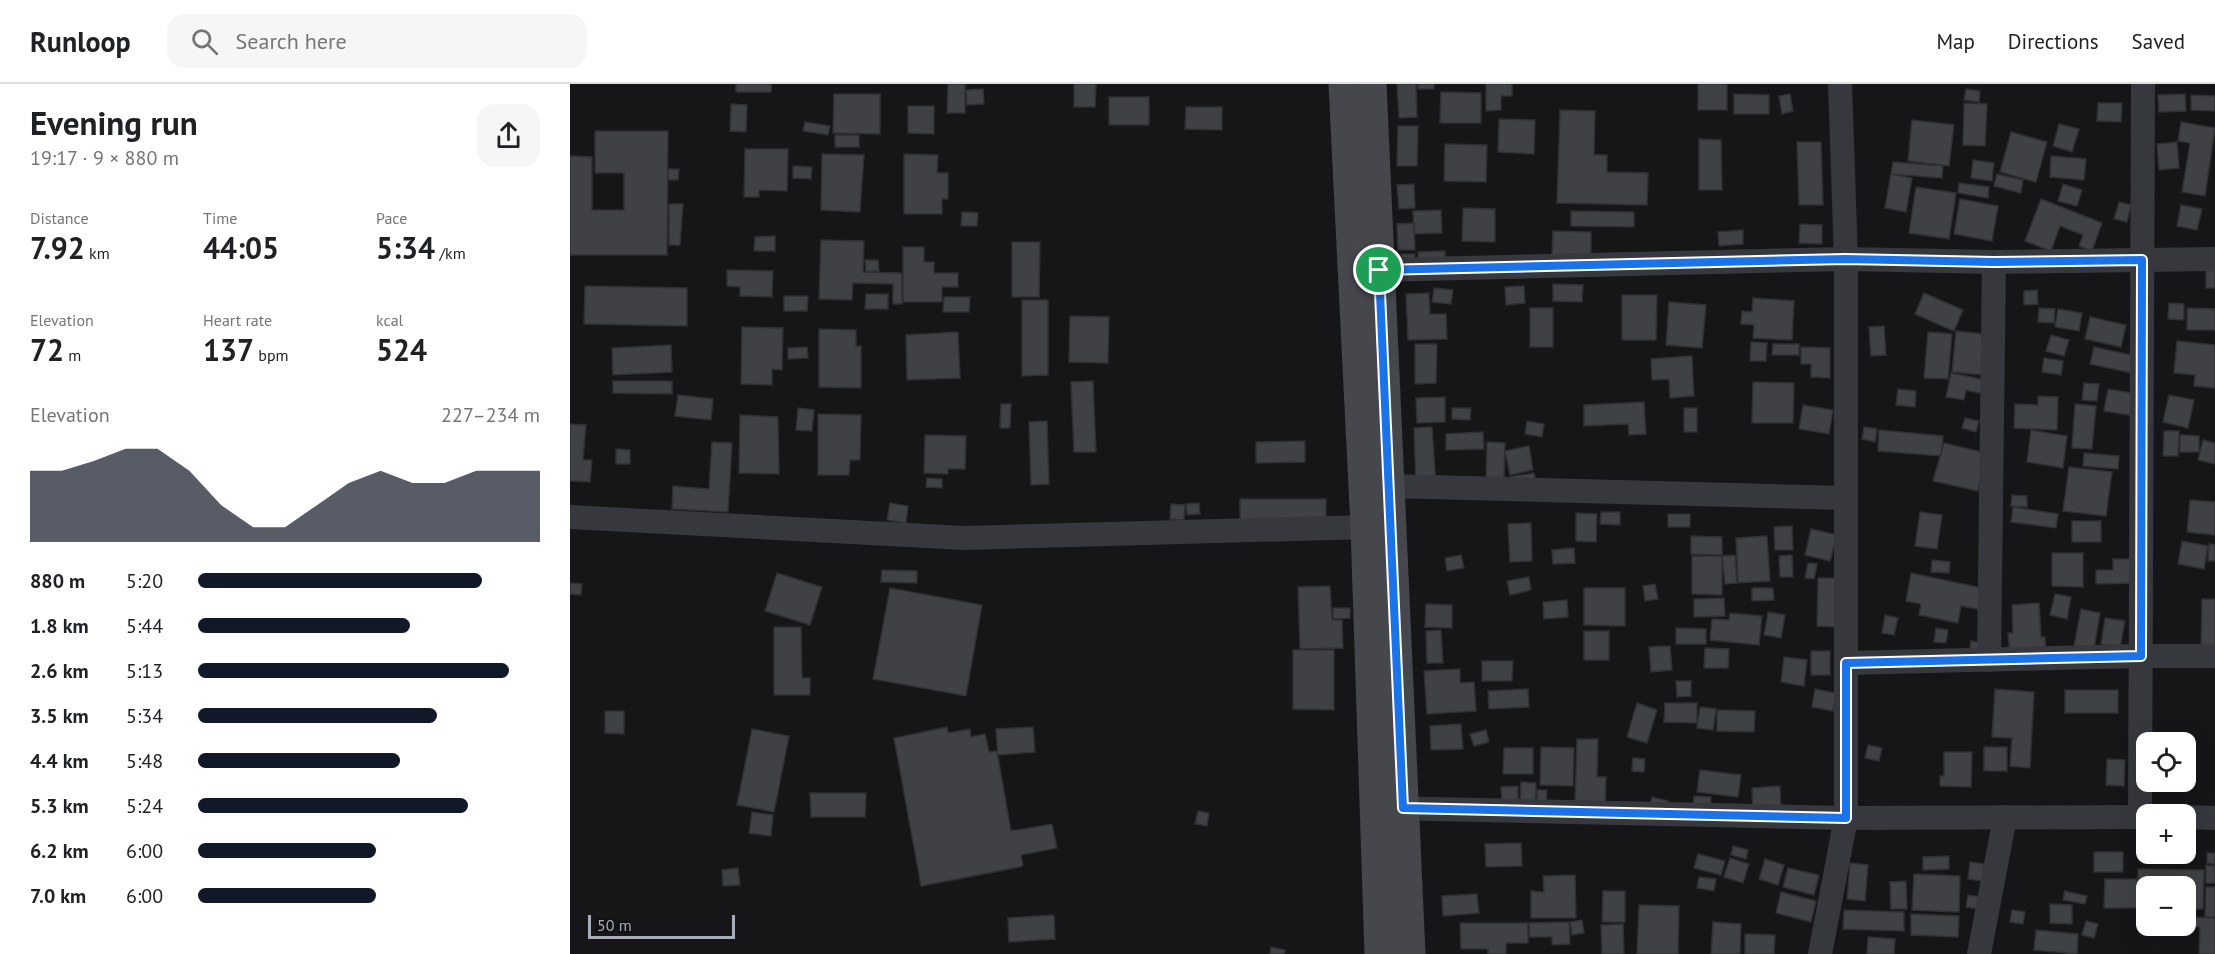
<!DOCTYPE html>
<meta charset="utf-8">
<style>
body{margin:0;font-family:"PT Sans",sans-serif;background:#f6f6f6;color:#202124;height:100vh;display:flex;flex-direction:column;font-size:22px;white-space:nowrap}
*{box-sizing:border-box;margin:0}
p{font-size:20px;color:#757577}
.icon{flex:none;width:33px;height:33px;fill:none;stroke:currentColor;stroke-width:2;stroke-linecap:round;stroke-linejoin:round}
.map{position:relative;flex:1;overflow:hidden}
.side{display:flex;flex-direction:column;background:#fff;width:570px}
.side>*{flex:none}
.controls{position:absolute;left:1566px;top:648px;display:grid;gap:12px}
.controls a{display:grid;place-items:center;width:60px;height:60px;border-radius:12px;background:#fff;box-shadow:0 6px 24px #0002;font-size:30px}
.scale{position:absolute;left:18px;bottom:15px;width:147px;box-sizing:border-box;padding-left:6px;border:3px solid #a8adb8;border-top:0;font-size:16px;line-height:21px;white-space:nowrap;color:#a8adb8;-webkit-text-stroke:4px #111113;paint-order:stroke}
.pin{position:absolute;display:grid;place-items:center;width:51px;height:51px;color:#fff;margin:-26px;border:3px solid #fff;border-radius:50%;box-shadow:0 2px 6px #0007}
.round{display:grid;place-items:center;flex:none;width:63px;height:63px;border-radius:18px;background:#f6f6f6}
.summary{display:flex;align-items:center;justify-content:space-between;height:102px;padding:0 30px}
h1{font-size:33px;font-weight:700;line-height:45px}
.figures{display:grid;grid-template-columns:repeat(3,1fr);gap:9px;height:102px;padding:6px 30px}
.figures div{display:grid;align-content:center}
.figures b{font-size:30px;font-weight:700}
.figures small{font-size:16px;font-weight:400}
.figures p{font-size:16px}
.chart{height:168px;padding:12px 30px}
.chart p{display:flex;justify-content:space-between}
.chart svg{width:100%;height:108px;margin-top:6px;fill:#111827;opacity:.7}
ul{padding:0 30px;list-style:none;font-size:20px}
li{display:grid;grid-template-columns:96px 72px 1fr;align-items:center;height:45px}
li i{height:15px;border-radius:8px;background:#111827}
header{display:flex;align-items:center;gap:36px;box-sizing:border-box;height:84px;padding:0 30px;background:#fff;border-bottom:2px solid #e0e0e0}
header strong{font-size:28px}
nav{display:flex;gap:33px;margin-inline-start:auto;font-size:21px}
.search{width:420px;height:54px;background:#f6f6f6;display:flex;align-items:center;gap:15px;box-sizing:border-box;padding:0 21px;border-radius:18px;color:#757577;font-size:22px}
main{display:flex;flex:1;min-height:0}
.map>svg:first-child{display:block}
</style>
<header>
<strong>Runloop</strong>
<div class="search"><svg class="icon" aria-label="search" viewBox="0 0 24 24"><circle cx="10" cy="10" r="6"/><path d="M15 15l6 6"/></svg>Search here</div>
<nav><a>Map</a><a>Directions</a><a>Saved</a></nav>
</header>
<main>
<section class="side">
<div class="summary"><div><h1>Evening run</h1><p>19:17 · 9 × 880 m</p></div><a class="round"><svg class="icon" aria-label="share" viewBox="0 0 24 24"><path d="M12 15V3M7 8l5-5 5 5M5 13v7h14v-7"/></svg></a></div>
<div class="figures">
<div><p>Distance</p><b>7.92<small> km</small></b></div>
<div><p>Time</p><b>44:05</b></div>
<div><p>Pace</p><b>5:34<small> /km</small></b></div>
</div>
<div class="figures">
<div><p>Elevation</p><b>72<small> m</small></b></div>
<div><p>Heart rate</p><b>137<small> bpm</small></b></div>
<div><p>kcal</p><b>524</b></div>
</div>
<div class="chart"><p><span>Elevation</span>227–234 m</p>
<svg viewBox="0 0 160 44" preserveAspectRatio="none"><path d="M0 44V15L10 15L20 11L30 6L40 6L50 15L60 29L70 38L80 38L90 29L100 20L110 15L120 20L130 20L140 15L150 15L160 15V44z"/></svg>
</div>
<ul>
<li><b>880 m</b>5:20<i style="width:83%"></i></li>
<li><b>1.8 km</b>5:44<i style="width:62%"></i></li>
<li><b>2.6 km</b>5:13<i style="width:91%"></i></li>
<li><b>3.5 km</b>5:34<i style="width:70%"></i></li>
<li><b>4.4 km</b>5:48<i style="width:59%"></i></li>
<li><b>5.3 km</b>5:24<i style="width:79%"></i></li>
<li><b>6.2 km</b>6:00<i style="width:52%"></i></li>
<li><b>7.0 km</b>6:00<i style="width:52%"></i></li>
</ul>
</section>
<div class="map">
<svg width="1645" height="870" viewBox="0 0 1645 870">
<rect width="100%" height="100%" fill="#161618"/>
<g fill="#404145" stroke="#303034" stroke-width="1.5">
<rect x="166" y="0" width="35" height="8"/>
<path d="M378 0H395V29H377Z"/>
<path d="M504 0H526L525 23H504Z"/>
<path d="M827 0H846L847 33 829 34Z"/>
<rect x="848" y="0" width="16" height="5"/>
<path d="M916 0H942V12H931V26L916 27Z"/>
<rect x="1128" y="0" width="29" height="26"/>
<path d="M413 5 414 20 397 21 396 6Z"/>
<path d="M1396 5 1410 7 1409 18 1394 16Z"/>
<path d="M871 8 911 9V39H870Z"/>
<path d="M264 10H310V50L263 49Z"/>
<path d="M1164 10 1199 11V30H1164Z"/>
<path d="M1220 10 1223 27 1212 30 1209 12Z"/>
<path d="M1615 10 1616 27 1589 28 1588 11Z"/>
<path d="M1621 11 1645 12V27L1621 26Z"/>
<rect x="539" y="13" width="40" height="28"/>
<path d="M1394 19 1417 20 1415 62 1393 61Z"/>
<path d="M1528 19H1552L1551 38 1527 37Z"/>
<path d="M161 20 177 21 176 48 160 47Z"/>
<path d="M338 22H364V50L338 49Z"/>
<path d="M616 23H652V46L615 45Z"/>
<path d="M990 26 1025 27 1024 71H1037V88L1078 89 1077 121 987 119Z"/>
<path d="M929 35 965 36 964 70 928 68Z"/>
<path d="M1342 36 1384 41 1379 82 1338 77Z"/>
<path d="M235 38 260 42 258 51 233 47Z"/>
<path d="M1611 38 1645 44 1635 112 1612 108 1620 59 1608 57Z"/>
<path d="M1489 40 1509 45 1502 68 1483 62Z"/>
<path d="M828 42H848L847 82H827Z"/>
<path d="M25 47H98L97 171H0V72L22 73V126H54V89H25Z"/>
<path d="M1441 48 1477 58 1466 98 1430 88Z"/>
<rect x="265" y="51" width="24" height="12"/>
<path d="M1129 55 1151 56 1152 106H1129Z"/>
<path d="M1227 58H1251L1253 121H1229Z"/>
<path d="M1607 58 1609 84 1589 86 1587 60Z"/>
<path d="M875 60 917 61 916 98 874 97Z"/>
<path d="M175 65H218L217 107 189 106V113H174Z"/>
<path d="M252 70 294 71 290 128 251 126Z"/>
<path d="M334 70 368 71 367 89H378V115H372V130H334Z"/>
<path d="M1481 72 1516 75 1514 96 1480 93Z"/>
<path d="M1403 76 1424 79 1422 97 1401 94Z"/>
<path d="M1323 78 1373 82 1372 94 1321 90Z"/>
<path d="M223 82 242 83 241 95 223 94Z"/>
<path d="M98 85H109L108 96H98Z"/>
<path d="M1321 90 1342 94 1336 128 1315 124Z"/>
<path d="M1427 90 1453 96 1451 109 1424 102Z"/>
<path d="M1389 99 1419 103 1418 114 1388 109Z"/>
<path d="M844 100 845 124 829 125 827 101Z"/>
<path d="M1493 100 1512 106 1507 122 1488 117Z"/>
<path d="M1346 103 1386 109 1379 155 1339 149Z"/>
<path d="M1390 115 1428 122 1422 157 1384 150Z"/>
<path d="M1471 115 1532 139 1522 167 1509 162 1513 151 1490 142 1481 167 1455 157Z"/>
<path d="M1549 118 1561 121 1557 138 1544 135Z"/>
<path d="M99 120H113L110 161H99Z"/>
<path d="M1611 121 1632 125 1627 146 1607 142Z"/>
<path d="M893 124 925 125V158L892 157Z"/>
<path d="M871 126 872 149 844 150 843 127Z"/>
<path d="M1001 127 1064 128V143L1001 142Z"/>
<path d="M392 128 408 129 407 142H391Z"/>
<path d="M844 139 845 166H828L827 140Z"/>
<path d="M1230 140 1252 141V160L1229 159Z"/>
<path d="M1173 146V160L1149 162 1148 148Z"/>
<path d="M983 147 1021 148V171H982Z"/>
<path d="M205 152V167H184L185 153Z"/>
<path d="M251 156 294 157 293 188 332 189V220H323V200L283 199 282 216 249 215Z"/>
<path d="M442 158H470L469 213H442Z"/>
<path d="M333 163H354V178H364V189H388V203H372V218H333Z"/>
<path d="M875 167V180L849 181 848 168Z"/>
<path d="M831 170H845L844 179H831Z"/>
<path d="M295 176H308L309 187 296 188Z"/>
<rect x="1636" y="185" width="9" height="19"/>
<path d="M157 186 203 187 202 213 170 212V203L157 202Z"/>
<path d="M983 200 1013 201 1012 218 983 217Z"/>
<path d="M15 202 117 204V242L14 240Z"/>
<path d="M954 202 955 219 936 221 935 203Z"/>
<path d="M864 204 883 206 881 220 862 218Z"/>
<path d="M1467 206 1468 220 1454 221V207Z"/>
<path d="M859 209 860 230H876L877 255 838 256 836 210Z"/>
<path d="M1354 209 1393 226 1384 247 1345 230Z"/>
<path d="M296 210H318V225H295Z"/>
<path d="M1052 211H1087L1086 256H1052Z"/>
<path d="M214 212H238L237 227H214Z"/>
<path d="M374 213H400L399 228H373Z"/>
<path d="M1183 214 1224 217 1222 256 1183 254 1184 241 1171 240 1172 227 1182 228Z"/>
<path d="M452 216H478V291L452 292Z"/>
<path d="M1099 218 1136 221 1132 264 1096 261Z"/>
<path d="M1599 219 1614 220V236L1598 235Z"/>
<rect x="960" y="224" width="23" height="39"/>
<path d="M1469 224 1485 225 1484 239 1468 238Z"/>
<path d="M1617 224 1645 225V246H1617Z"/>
<path d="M1488 225 1512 229 1509 247 1485 243Z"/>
<path d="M500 232 539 233 538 279 499 278Z"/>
<path d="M1520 233 1556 241 1551 263 1515 255Z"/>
<path d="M1314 242 1316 271 1301 272 1299 243Z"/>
<path d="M172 243 213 244 212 286 202 285V301L171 300Z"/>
<path d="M249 245 286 246V262H291V304L249 303Z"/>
<path d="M1386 247 1422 251 1413 291 1382 288Z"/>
<path d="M388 248 390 294 337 296 336 251Z"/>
<path d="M1358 248 1382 250 1378 295 1354 294Z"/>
<path d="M1481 251 1499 256 1494 272 1476 267Z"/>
<path d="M1607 257 1645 261V304L1624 302 1625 291 1604 289Z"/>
<path d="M1181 258 1197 259 1196 277H1180Z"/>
<path d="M845 260H867L866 299 845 300Z"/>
<path d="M1203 260H1229V271H1202Z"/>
<path d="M101 261 102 288 43 291 42 264Z"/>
<path d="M237 263 238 274 218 275V264Z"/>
<path d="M1231 263 1260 264V294L1241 293V280H1231Z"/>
<path d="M1524 263 1571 273 1567 290 1520 280Z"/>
<path d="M1122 272 1124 312 1100 314 1099 295 1082 296 1081 275Z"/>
<path d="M1474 274 1493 277 1491 291 1472 288Z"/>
<path d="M1381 289 1416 296 1414 310 1396 306 1394 316 1376 313Z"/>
<path d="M43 297H102V310L43 309Z"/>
<path d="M523 297 526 368H504L501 298Z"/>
<path d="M1183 298 1224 299 1223 339H1182Z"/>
<path d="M1514 299 1529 300 1527 317 1512 316Z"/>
<path d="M1328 305 1346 307 1345 323 1326 321Z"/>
<path d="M1538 305 1568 310 1564 332 1534 327Z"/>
<path d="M108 311 143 315 141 336 105 332Z"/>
<path d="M1599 311 1624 316 1618 344 1593 338Z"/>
<path d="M1468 312 1488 313 1487 346 1444 344 1445 320 1468 321Z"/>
<path d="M875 313V338L847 339 846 314Z"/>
<path d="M1074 318 1076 350 1059 351 1058 340 1014 342V321Z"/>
<path d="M431 320H441L440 344H430Z"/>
<path d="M1505 320 1526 322 1522 365 1502 364Z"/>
<path d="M1233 321 1263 326 1259 350 1229 345Z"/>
<path d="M228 324 244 326 242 347 226 346Z"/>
<path d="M882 324H901L900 336 882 335Z"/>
<rect x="1114" y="324" width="13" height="24"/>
<path d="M248 330 291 331 290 376H280L279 391H248Z"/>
<path d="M170 331 208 333 209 390 169 389Z"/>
<path d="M1395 334 1409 337 1406 348 1392 344Z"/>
<path d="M477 337 479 400 461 401 459 338Z"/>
<path d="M957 337 974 340 972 353 955 350Z"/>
<path d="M0 340 16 341 13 376H22L20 398 0 397Z"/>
<path d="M862 343 866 401 846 402 844 344Z"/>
<path d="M1294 343 1307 345 1305 358 1292 355Z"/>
<path d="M1309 346 1373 352 1371 372 1308 367Z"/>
<path d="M1461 346 1497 352 1493 384 1457 378Z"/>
<path d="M1594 347H1609L1608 372H1593Z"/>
<path d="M913 348 914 365 876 366V350Z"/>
<path d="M355 351 396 352 395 385H378V390L354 389Z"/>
<path d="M1610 351 1629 352V368H1610Z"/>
<path d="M1633 356 1645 359V380L1628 376Z"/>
<path d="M735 357V378L686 379V358Z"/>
<path d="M142 358 162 359 158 428 102 425 103 402 139 405Z"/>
<path d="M917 358 935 359 934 396 916 395Z"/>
<path d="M1374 359 1416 369 1408 407 1363 397Z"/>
<path d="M959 362 963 386 940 391 935 367Z"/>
<path d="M46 365 60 366V380H46Z"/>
<path d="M1514 369 1549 372 1548 385 1513 382Z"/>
<path d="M1499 383 1542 388 1536 432 1493 427Z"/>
<path d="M964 389 966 400 941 403 940 393Z"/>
<path d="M357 394 372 395V404L356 403Z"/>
<path d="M1442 411 1457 412V423L1441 422Z"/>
<rect x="670" y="415" width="86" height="22"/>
<path d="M1620 416 1645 418V451L1617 448Z"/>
<path d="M320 419 338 422 336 439 317 436Z"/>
<path d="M629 419 630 430 617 431 616 420Z"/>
<path d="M601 420 615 421 614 436 600 435Z"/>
<path d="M1443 423 1488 430 1486 444 1441 438Z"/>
<path d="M1031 428H1050V441L1030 440Z"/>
<path d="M1350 428 1372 431 1367 465 1345 462Z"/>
<path d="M1006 429 1027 430 1026 458 1006 457Z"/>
<rect x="1098" y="430" width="22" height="13"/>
<rect x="1502" y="437" width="29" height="21"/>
<path d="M961 439 962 477 940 478 938 440Z"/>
<path d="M1222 442 1223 466H1205L1204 443Z"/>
<path d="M1241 445 1267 451 1260 477 1235 471Z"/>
<path d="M1121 452 1152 453V471L1121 470Z"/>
<path d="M1197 452 1200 497 1168 499 1166 454Z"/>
<path d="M1612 457 1638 462 1634 485 1608 480Z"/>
<path d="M1639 460 1645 461V477H1638Z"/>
<path d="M1004 464 1005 479 983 480 982 466Z"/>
<path d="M1482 469H1513V503L1482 502Z"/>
<path d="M891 471 894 484 877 487 875 474Z"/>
<path d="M1165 471 1167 499 1155 500 1152 472Z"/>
<path d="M1222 471 1223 493H1210L1209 472Z"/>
<path d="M1122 472H1152V511L1122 510Z"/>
<path d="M1543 475H1566V499L1526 500V486H1543Z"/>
<path d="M1362 476 1380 478 1379 489 1361 488Z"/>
<path d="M1238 479 1247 480 1244 495 1235 494Z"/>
<path d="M312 486 347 487V499L311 498Z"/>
<path d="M207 489 252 503 240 541 195 527Z"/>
<path d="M1341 489 1417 505 1412 526 1391 522 1388 539 1349 531 1351 520 1336 517Z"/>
<path d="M959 493 961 506 940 511 937 497Z"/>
<path d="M1248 494H1266L1265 543 1247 542Z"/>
<path d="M0 499 12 500 11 511 0 510Z"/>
<path d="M1085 500 1088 515 1075 517 1073 502Z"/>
<path d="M760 502 762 536H772L773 564 730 565 728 503Z"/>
<path d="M320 504 412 521 396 612 303 595Z"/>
<path d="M1014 504H1055V542L1014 541Z"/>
<path d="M1182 504H1203L1204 516 1182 517Z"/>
<path d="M1485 510 1501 513 1497 535 1480 531Z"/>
<path d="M1154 514 1155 532 1124 533V515Z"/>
<path d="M1632 515H1645V568L1631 567Z"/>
<path d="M997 516 998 533 974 535 973 518Z"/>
<path d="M1469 519 1471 553H1475L1476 571 1440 573 1438 549H1443L1442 521Z"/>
<path d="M856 520 882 521V544L855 543Z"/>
<path d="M763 524H780V534L763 535Z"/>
<path d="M1511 525 1530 529 1524 565 1504 562Z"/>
<path d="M1198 528 1215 531 1211 554 1194 551Z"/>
<path d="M1160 529 1192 532 1189 561 1140 556 1142 535 1159 536Z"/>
<path d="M1315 531 1328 534 1324 551 1312 549Z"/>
<path d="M1535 534 1555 537 1550 564 1531 560Z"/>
<path d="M204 543H231L232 594H240V611H204Z"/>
<path d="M1106 544 1136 545V560H1106Z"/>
<path d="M1366 544 1378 546 1376 559 1364 558Z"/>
<path d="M871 546 873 579H857L856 547Z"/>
<rect x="1014" y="547" width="25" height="29"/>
<path d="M1401 557 1415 559 1399 572Z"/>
<path d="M1100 562 1102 586 1081 588 1079 563Z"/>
<path d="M1135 564 1159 565 1158 584H1134Z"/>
<path d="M723 566H764V626L723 625Z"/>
<rect x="1241" y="567" width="19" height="24"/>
<path d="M1214 573 1237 576 1234 602 1211 598Z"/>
<path d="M912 577H943L942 597H912Z"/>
<path d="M890 585V599L904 598 906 627 857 630 854 587Z"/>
<path d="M1106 597H1121V612L1107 613Z"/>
<path d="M958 605 959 623 919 625 918 607Z"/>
<path d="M1245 605 1266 609 1263 627 1242 623Z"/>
<path d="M1425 605 1464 608 1460 684 1440 682 1442 654 1422 653Z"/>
<rect x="1495" y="606" width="53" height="23"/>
<path d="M1067 619 1087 626 1077 659 1057 653Z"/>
<path d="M1095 619H1127V639L1094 638Z"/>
<path d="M1130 623 1146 625 1143 646 1127 644Z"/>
<path d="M1147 626 1185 627 1184 648 1147 647Z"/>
<path d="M35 627H54V650L35 649Z"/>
<path d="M891 640 893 665 861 666 860 642Z"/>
<path d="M377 643 378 649 400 645 401 653 415 650 419 668 427 667 441 747 482 740 487 764 451 771 453 781 450 783 351 802 324 654Z"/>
<path d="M463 643 465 668 428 671 426 645Z"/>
<path d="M182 645 219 652 204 728 167 721Z"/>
<path d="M916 646 919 658 904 662 900 650Z"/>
<path d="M1007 655H1028L1027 693H1036L1035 721 1005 720Z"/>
<path d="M1298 661 1312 664 1309 677 1295 674Z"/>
<path d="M971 663 1004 664 1003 702 970 701Z"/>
<rect x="1414" y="663" width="23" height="24"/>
<path d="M934 664H963V690H933Z"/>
<path d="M1374 668H1402L1401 703 1370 702V692H1374Z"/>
<path d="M1063 674 1075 675 1074 688 1062 687Z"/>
<path d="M1537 675 1555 676 1554 702 1536 701Z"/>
<path d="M1130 686 1171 691 1168 713 1127 708Z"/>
<path d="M951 698 966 699 965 725 950 724Z"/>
<path d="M948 702V720L932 721 931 703Z"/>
<path d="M1210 702 1211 727 1183 729 1182 704Z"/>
<path d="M967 706H977L976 722H967Z"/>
<path d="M240 709H296L295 733H241Z"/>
<path d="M1124 712 1141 713 1140 728 1123 727Z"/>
<path d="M1082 713 1098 717 1095 728 1080 724Z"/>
<path d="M628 727 639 729 637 742 625 740Z"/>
<path d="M182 728 203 731 201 752 179 749Z"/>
<path d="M951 759 952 782 916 783 915 760Z"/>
<path d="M1163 762 1178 766 1176 775 1161 771Z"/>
<rect x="1524" y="768" width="29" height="20"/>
<path d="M1637 769H1645V780L1637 779Z"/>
<path d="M1128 770 1155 777 1151 791 1124 784Z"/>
<path d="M1379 772V785L1353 786V773Z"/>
<path d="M1160 774 1179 780 1173 799 1154 793Z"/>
<path d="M1195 775 1214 781 1208 801 1189 795Z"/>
<path d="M1400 778 1414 780 1412 797 1398 795Z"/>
<path d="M1280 779 1298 781 1295 817 1277 815Z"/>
<path d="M1636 781 1645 782V799H1636Z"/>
<path d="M168 784 170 801 153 802 152 786Z"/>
<path d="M1218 784 1249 791 1244 811 1213 803Z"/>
<path d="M1568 785 1634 786 1633 825H1616V802H1576V824H1534L1535 795H1568Z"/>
<path d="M1344 790 1390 792 1389 828 1342 826Z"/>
<path d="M1005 791 1006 834H961V807L974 808 973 792Z"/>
<path d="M1129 793 1146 795 1144 807 1127 804Z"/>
<path d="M1336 797 1337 825H1321L1320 798Z"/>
<path d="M1636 803H1645V833H1635Z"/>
<path d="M1033 807H1055V838H1032Z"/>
<path d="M1495 807 1517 812 1515 820 1493 816Z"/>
<path d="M1211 808 1246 817 1241 838 1206 829Z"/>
<path d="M907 810 909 829 873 832 872 812Z"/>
<path d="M1398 811 1411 813 1409 825 1396 823Z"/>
<path d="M1480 820 1502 821V840L1480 839Z"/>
<path d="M1069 821 1109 822 1108 870H1067Z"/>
<path d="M1274 826 1334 828V847L1273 845Z"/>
<path d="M1442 826 1455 828 1453 840 1440 838Z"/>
<path d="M1341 830 1389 832 1388 853 1341 851Z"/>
<path d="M484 831 485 855 439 858 438 834Z"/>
<path d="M1616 833 1645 834V870H1629L1630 843 1612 842H1616Z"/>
<path d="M1012 836 1014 849 1002 851 1000 838Z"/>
<path d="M1516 837 1528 840 1524 854 1512 851Z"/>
<path d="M999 838 1000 860 982 861V853H960L959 839Z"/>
<path d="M1143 838 1171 840 1170 870H1141Z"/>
<path d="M890 839H958V859H936V870H918V865H891Z"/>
<path d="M1053 840 1054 870H1032L1031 841Z"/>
<path d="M1466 846 1508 850 1507 870 1464 866Z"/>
<path d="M1175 850 1205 851 1204 870H1175Z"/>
<path d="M1298 853 1325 855 1324 870H1297Z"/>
<path d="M701 863 715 866 714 870H700Z"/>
</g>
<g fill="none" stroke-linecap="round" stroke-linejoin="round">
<g stroke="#37383d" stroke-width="24">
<path d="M809 186 1276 175 1424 178 1645 175"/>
<path d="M819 402 1276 414"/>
<path d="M0 433 394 454 797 443"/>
<path d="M1419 576 1424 178"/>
<path d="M1276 579 1571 572H1645"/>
<path d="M817 724 1276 734 1576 733"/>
<path d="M1570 733 1573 0"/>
<path d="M1616 733 1645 734"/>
<path d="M1250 870 1276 734V175L1270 0"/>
<path d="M1409 870 1435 733"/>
</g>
<g stroke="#45474d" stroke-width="33">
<path d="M775 0 797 443 811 870"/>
<path d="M800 0 839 870"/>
</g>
</g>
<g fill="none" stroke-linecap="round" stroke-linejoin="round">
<g stroke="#fff" stroke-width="12">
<path id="route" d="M1275 175 1424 178 1572 176 1571 572 1276 579V734L833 724 809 186Z"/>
</g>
<use href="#route" stroke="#1a73e8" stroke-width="8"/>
</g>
</svg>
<div class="controls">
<a><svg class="icon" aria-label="locate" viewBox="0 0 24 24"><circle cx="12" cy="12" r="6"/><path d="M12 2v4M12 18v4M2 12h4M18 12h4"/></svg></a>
<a>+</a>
<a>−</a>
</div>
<div class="scale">50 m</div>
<div class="pin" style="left:809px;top:186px;background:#1e9e55"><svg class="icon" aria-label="arrive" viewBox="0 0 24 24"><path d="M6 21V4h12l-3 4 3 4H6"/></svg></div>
</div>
</main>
